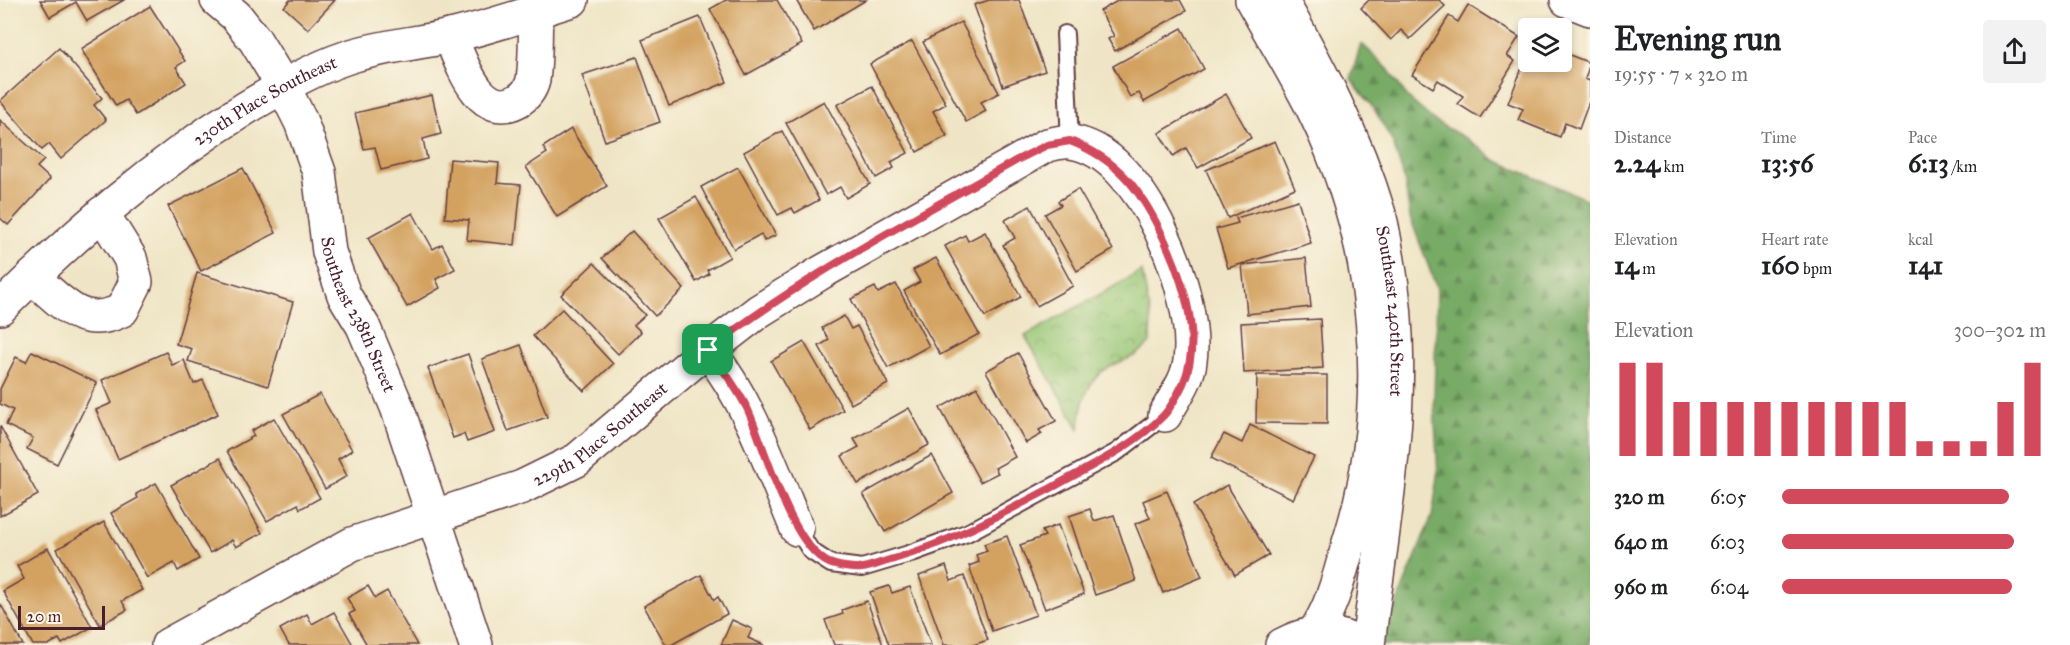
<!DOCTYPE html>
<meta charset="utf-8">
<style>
body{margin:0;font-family:"IM FELL Great Primer",serif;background:#f2f2f2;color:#202124;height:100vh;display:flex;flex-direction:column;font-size:22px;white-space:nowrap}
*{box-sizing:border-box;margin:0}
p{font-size:20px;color:#757577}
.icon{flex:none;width:33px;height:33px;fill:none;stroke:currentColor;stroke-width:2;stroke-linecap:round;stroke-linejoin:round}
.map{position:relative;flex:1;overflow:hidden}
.side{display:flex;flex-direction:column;background:#fff;width:480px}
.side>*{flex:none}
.controls{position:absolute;left:1518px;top:18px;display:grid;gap:12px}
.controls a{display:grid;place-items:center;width:54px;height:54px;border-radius:6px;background:#fff;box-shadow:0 3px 9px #0003;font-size:30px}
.scale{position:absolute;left:18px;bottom:15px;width:87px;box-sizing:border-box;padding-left:6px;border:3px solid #4a1f2b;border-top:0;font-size:16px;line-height:21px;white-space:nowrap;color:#4a1f2b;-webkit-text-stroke:4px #fcf5e5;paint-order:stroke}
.pin{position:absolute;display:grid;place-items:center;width:51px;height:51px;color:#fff;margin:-26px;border-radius:12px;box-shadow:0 3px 9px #0006}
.round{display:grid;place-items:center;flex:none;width:63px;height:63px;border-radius:6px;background:#f2f2f2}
.headline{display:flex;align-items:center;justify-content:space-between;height:102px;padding:0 24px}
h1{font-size:33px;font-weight:800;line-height:45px}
.figures{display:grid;grid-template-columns:repeat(3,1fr);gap:9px;height:102px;padding:6px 24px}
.figures div{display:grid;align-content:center}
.figures b{font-size:26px;font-weight:800}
.figures small{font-size:16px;font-weight:400}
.figures p{font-size:16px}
.chart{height:168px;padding:12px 24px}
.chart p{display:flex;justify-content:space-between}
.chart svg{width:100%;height:108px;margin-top:6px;stroke:#d1495b;stroke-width:6}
ul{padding:0 24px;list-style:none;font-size:20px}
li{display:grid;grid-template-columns:96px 72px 1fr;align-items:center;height:45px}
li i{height:15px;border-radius:8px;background:#d1495b}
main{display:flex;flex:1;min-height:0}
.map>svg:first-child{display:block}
</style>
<main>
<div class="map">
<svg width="1590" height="645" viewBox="0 0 1590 645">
<defs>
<pattern id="forest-firs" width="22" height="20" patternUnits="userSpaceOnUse" patternTransform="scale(1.5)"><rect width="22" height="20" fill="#78ab66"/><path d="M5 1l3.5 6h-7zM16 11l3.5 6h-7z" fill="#648b54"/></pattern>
<pattern id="park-crowns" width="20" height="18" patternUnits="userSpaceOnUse" patternTransform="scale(1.5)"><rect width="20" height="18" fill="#96c674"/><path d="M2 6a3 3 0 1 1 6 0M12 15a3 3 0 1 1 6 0" fill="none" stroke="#7ca05f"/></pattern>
</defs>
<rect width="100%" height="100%" fill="#fcf5e5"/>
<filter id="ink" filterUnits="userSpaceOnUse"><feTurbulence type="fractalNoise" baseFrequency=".0167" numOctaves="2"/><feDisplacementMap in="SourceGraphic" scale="12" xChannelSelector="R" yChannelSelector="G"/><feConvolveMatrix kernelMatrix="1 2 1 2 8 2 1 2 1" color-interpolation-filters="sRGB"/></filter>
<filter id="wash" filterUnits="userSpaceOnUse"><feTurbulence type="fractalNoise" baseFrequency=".008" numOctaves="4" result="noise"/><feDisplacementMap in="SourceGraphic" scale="24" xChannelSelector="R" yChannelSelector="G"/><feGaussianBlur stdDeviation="1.35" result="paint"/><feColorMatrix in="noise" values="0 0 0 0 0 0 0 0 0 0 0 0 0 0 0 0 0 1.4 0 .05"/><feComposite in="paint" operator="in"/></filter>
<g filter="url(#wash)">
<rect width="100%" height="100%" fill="#efe5c6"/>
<path fill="url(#forest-firs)" stroke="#616548" stroke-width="1.5" d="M1361 43 1388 69 1408 98 1436 122 1467 139 1495 160 1590 201V645H1380L1432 516 1438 477 1434 401 1437 289 1410 217 1404 178 1393 143 1374 109 1351 79Z"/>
<path fill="url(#park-crowns)" stroke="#707250" stroke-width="1.5" d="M1142 271 1151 319 1150 343C1136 358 1128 358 1111 366 1086 379 1081 404 1079 429L1025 336Z"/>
<g id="blocks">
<g fill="#d3a260">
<path d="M40 0H124L87 21 76 2 50 17Z"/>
<path d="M290 0H335L308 29 284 7Z"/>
<path d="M726 0H777L802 44 746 75 710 9Z"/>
<path d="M796 0H866L814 31Z"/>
<path d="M989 0H1019L1045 71 1003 86 974 5Z"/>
<path d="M1119 0H1180L1186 11 1115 51 1108 39 1114 36 1100 11Z"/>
<path d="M1369 0H1439L1445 6 1410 39 1401 30 1391 40 1361 8Z"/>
<path d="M1468 5 1519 37 1507 56 1515 61 1480 118 1458 104 1463 96 1438 80 1433 88 1412 75 1449 16 1458 22Z"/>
<path d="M150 6 185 61 176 67 186 83 136 115 126 100 116 106 81 49Z"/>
<path d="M700 17 727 82 669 106 642 40Z"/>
<path d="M961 22 999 93 981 102 986 111 966 122 923 42Z"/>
<path d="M1182 28 1204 69 1144 102 1139 93 1130 97 1113 66Z"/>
<path d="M912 41 946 104 933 111 947 136 917 152 870 64Z"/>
<path d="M59 48 102 98 94 105 106 120 61 159 49 144 42 150 0 101Z"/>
<path d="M1562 52 1590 63 1585 79 1590 81V99L1579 129 1565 123 1560 137 1518 120 1523 109 1508 103 1526 58 1528 62H1562Z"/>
<path d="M637 57 660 122 605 141 582 75Z"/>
<path d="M872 86 908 153 891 162 894 168 876 178 837 105Z"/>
<path d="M1226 94 1251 138 1198 168 1186 148 1173 156 1159 133Z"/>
<path d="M432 95 441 134 423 139 427 159 381 170 375 147 364 149 355 113Z"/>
<path d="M824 101 870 184 846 198 840 187 826 195 786 123Z"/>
<path d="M0 120 44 160 37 167 50 179 8 225 0 218Z"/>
<path d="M571 129 607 186 557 217 526 167 547 153 543 147Z"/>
<path d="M782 131 819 200 795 213 792 208 778 215 744 152Z"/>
<path d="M1275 141 1295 188 1228 218 1206 170Z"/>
<path d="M450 159 499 163 497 183 521 185 515 245 467 240 469 220 445 218Z"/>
<path d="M738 167 776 235 764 241 761 234 734 249 701 187Z"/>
<path d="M243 168 276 233 201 271 168 206Z"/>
<path d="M1078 189 1113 250 1077 271 1045 214 1061 205 1058 201Z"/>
<path d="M696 197 730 257 707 270 709 274 696 282 659 218Z"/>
<path d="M1298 200 1311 243 1228 268 1216 229 1238 223 1236 218Z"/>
<path d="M1030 206 1073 286 1037 306 1003 245 1015 238 1005 220Z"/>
<path d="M413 213 433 249 442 244 455 269 436 279 440 288 407 307 368 238Z"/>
<path d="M632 231 684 289 655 316 602 258Z"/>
<path d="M985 232 1021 297 985 317 945 246 965 235 968 241Z"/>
<path d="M936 258 979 334 940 355 904 291 920 282 913 270Z"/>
<path d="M1306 258 1311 307 1247 314 1242 265Z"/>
<path d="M594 263 645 315 634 325 641 332 618 354 561 295Z"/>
<path d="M197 273 293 302 268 386 188 361 192 349 176 344Z"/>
<path d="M896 284 929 346 888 368 851 299 875 287 878 293Z"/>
<path d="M562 309 613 364 584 391 533 336Z"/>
<path d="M844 316 851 329 857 326 888 384 851 404 819 346 829 340 822 328Z"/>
<path d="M1320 319 1323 368 1244 373 1241 323Z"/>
<path d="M804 342 843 410 810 430 771 361Z"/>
<path d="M521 345 547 417 508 431 482 359Z"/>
<path d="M32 351 97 383 57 464 27 449 33 438 6 425 13 410 0 404V389L16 357 26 362Z"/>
<path d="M166 352 172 365 184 360 194 384 203 380 218 414 118 459 96 410 112 403 102 380Z"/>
<path d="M1018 353 1056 421 1039 430 1042 434 1026 443 986 371Z"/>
<path d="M468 354 495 432 467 442 464 434 453 438 428 368Z"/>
<path d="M1257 375H1327V424L1256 423Z"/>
<path d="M977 387 1015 457 995 468 998 473 980 482 940 408Z"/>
<path d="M320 394 352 450 338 459 347 476 325 489 283 414Z"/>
<path d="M909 408 929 445 858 484 842 456 859 447 854 439Z"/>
<path d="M274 418 320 498 300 509 298 504 267 521 227 451 254 436 251 431Z"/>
<path d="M1250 425 1314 457 1293 499 1211 458 1224 434 1242 443Z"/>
<path d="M0 426 38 495 0 516Z"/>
<path d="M932 455 953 493 885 532 863 494Z"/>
<path d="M220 458 262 533 236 547 232 540 210 553 171 485Z"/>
<path d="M156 483 199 559 178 571 174 563 147 578 111 513 138 498 136 494Z"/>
<path d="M1227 485 1269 555 1235 575 1193 505Z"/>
<path d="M1167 491 1202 577 1163 593 1135 524 1150 518 1143 501Z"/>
<path d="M1090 509 1094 521 1114 515 1136 581 1095 595 1069 516Z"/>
<path d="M104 522 142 590 122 601 127 610 100 625 57 549Z"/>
<path d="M1058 525 1084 594 1045 609 1020 545 1045 536 1042 531Z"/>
<path d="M1007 536 1036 615 992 631 969 566 979 562 976 555 987 551 984 544Z"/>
<path d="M48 548 92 627 62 644 59 639 48 645H33L3 591 24 579 17 566Z"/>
<path d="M946 566 951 581 964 576 988 640 973 645H944L919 576Z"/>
<path d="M701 575 714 600 718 597 727 614 671 645H666L644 606Z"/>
<path d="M368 586 375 598 387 591 417 645H367L349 614 355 611 347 598Z"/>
<path d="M889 586 892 593 910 587 931 645H889L870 592Z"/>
<path d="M867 601 883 645H834L825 620 843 614 842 610Z"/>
<path d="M0 603 23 645H0Z"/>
<path d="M334 612 353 645H289L280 629 307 614 312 624Z"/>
<path d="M732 620 752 629 748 638 764 645H721Z"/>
</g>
</g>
</g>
<g filter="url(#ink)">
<use href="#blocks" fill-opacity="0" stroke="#633d42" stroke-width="1.5"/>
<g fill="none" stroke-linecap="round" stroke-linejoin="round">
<g stroke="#633d42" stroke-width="20">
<g id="service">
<path d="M1065 34 1070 142"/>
<path d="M797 529 811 551 831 564 862 568 909 554 967 533 1117 452 1165 415"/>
</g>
</g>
<g stroke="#633d42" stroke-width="36">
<g id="minor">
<path id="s1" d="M217 0 236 16 255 40 283 86 301 122 319 172 329 252 344 295 363 326 397 407 476 645"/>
<path d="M1252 0C1273 38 1297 76 1316 115 1378 243 1393 400 1351 536 1341 568 1334 605 1314 633"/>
<path id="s2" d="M1281 0C1319 68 1355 135 1378 211 1383 226 1385 244 1388 260 1411 389 1383 517 1368 645"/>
<path d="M1567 0 1590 9"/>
<path d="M450 36C461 61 479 121 517 101 525 97 531 89 533 80 536 58 535 33 536 11"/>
<path d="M32 277C62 301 81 331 122 310L136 282 130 258 102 213"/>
<path id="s3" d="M0 308C76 233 155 164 246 108 278 89 312 69 348 57 381 46 416 44 450 36 491 27 532 12 572 0"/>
<path d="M708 350C750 403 771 467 797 529"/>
<path id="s4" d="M168 645 352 544 522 487 577 460 693 362 759 311 822 272 1047 145C1054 144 1063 141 1070 142 1143 150 1199 298 1190 361 1188 380 1174 398 1165 415"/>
<path d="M1282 645C1308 631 1334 629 1360 645"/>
</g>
</g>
<use href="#service" stroke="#fff" stroke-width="16"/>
<use href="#minor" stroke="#fff" stroke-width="33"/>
</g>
</g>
<g fill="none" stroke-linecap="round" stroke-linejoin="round" filter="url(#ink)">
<g stroke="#fff" stroke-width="12">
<path id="route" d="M1070 141C1120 160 1143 193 1165 241 1184 283 1203 339 1183 384 1178 394 1171 408 1163 416 1132 447 1092 465 1055 486 1002 514 951 542 894 559 884 561 872 567 862 568 853 569 836 566 829 563 790 544 766 450 748 410 737 388 723 369 708 350 804 276 912 220 1017 160L1047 145Z"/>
</g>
<use href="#route" stroke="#d1495b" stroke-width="8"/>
</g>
<g text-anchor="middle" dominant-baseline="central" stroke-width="4.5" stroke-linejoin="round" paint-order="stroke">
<g font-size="18" fill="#4a1f2b" stroke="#fcf5e5">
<text stroke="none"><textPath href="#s3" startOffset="338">230th Place Southeast</textPath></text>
<text stroke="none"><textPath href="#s2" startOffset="334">Southeast 240th Street</textPath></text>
<text stroke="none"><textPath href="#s1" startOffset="352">Southeast 238th Street</textPath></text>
<text stroke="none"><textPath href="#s4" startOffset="484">229th Place Southeast</textPath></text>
</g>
</g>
</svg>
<div class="controls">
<a><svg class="icon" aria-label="layers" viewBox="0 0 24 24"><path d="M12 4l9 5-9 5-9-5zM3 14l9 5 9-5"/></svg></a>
</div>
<div class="scale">20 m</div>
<div class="pin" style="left:708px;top:350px;background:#1e9e55"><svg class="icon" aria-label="arrive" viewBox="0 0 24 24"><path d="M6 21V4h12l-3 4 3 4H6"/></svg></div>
</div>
<section class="side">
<div class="headline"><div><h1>Evening run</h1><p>19:55 · 7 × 320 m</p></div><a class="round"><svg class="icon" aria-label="share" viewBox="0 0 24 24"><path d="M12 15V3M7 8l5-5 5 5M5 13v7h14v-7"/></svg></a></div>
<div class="figures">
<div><p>Distance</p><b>2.24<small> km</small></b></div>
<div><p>Time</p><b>13:56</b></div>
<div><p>Pace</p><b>6:13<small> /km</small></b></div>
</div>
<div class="figures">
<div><p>Elevation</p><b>14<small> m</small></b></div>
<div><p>Heart rate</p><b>160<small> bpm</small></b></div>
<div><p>kcal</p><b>141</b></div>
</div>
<div class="chart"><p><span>Elevation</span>300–302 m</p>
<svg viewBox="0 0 160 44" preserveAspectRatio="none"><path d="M5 44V6M15 44V6M25 44V22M35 44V22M45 44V22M55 44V22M65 44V22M75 44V22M85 44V22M95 44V22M105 44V22M115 44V38M125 44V38M135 44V38M145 44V22M155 44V6"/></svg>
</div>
<ul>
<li><b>320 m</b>6:05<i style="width:86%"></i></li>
<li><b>640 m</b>6:03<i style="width:88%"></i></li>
<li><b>960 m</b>6:04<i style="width:87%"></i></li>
</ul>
</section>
</main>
